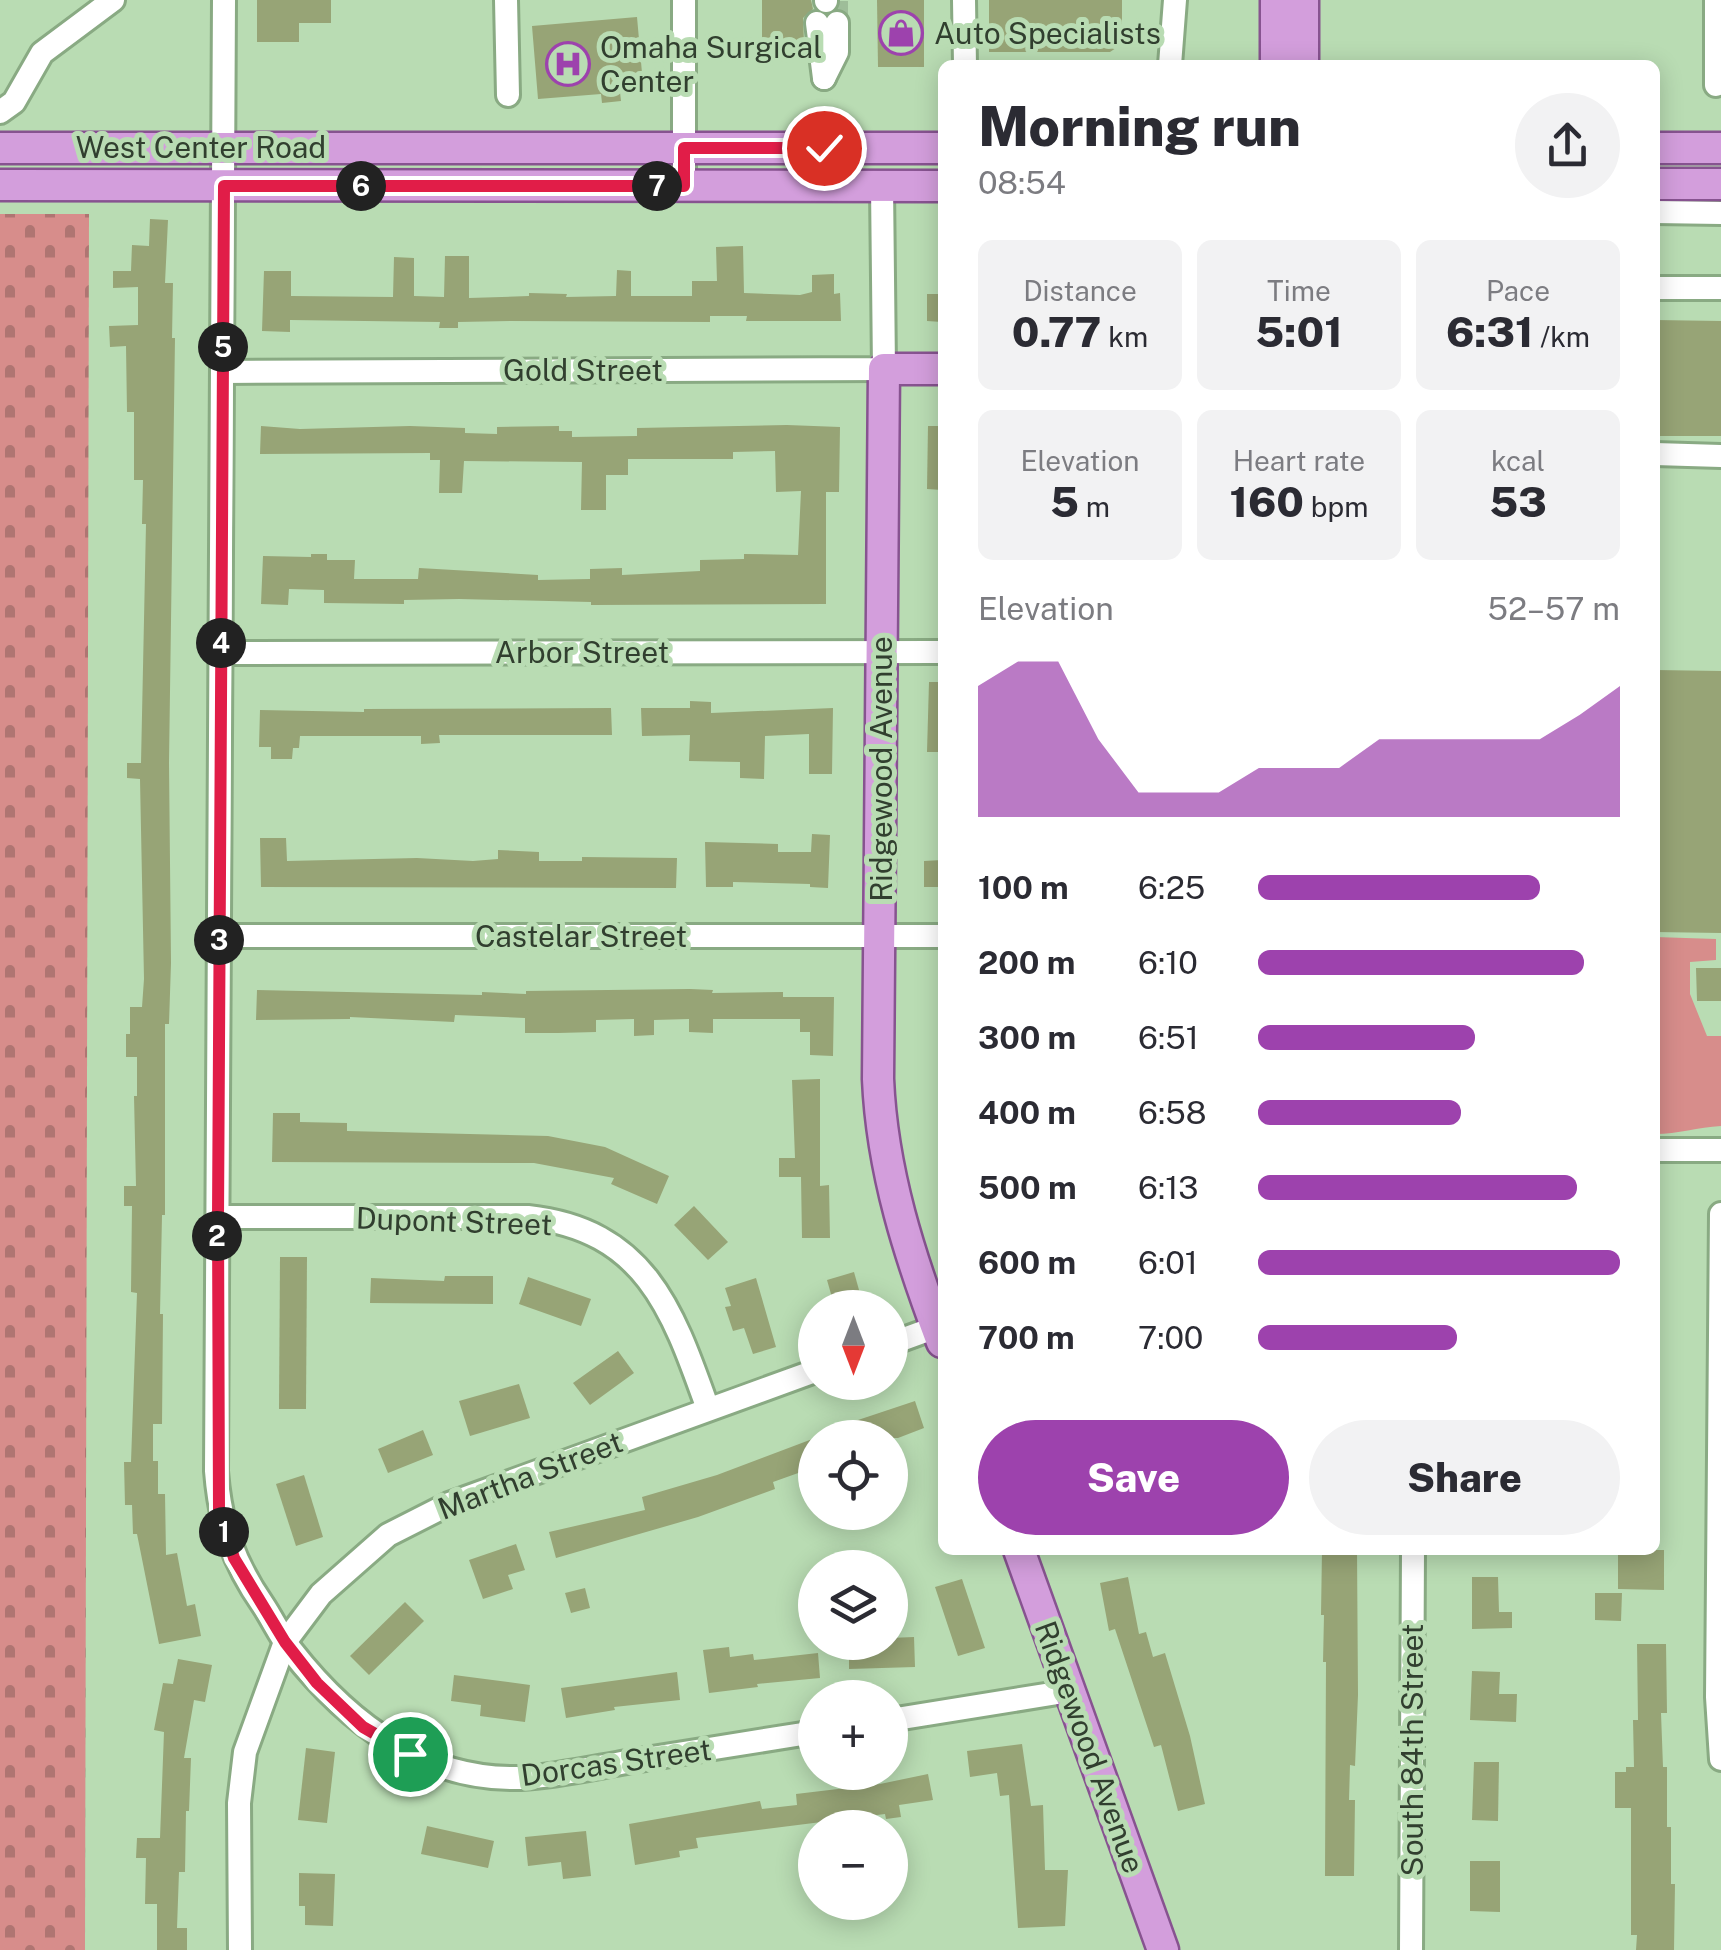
<!DOCTYPE html>
<meta charset="utf-8">
<style>
body{margin:0;font-family:"Public Sans",sans-serif;background:#f2f2f3;color:#2b2b33;height:100vh;display:flex;flex-direction:column;font-size:38px;white-space:nowrap}
*{box-sizing:border-box;margin:0}
p{font-size:32px;color:#7c7c81}
.icon{flex:none;width:55px;height:55px;fill:none;stroke:currentColor;stroke-width:2;stroke-linecap:round;stroke-linejoin:round}
.map{position:relative;flex:1;overflow:hidden}
.details{position:absolute;left:938px;top:60px;width:722px;height:1495px;display:flex;flex-direction:column;background:#fff;border-radius:15px;box-shadow:0 5px 25px #0003}
.details>*{flex:none}
.needle{width:65px;rotate:180deg}
.fabs{position:absolute;left:798px;top:1290px;display:grid;gap:20px}
.fabs a{display:grid;place-items:center;width:110px;height:110px;border-radius:50%;background:#fff;box-shadow:0 5px 25px #0003;font-size:50px}
.pin{position:absolute;display:grid;place-items:center;width:85px;height:85px;color:#fff;margin:-42px;border:5px solid #fff;border-radius:50%;box-shadow:0 2px 10px #0007}
.km{position:absolute;width:50px;height:50px;margin:-25px;border-radius:50%;background:#222;color:#fff;font-size:28px;line-height:50px;text-align:center}
.round{display:grid;place-items:center;flex:none;width:105px;height:105px;border-radius:52px;background:#f2f2f3}
.overview{display:flex;align-items:center;justify-content:space-between;height:170px;padding:0 40px}
h1{font-size:55px;font-weight:800;line-height:75px}
.figures{display:grid;grid-template-columns:repeat(3,1fr);gap:15px;height:170px;padding:10px 40px}
.figures div{display:grid;align-content:center;border-radius:15px;background:#f2f2f3;text-align:center}
.figures b{font-size:42px;font-weight:800}
.figures small{font-size:28px;font-weight:400}
.figures p{font-size:28px}
.chart{height:280px;padding:20px 40px}
.chart p{display:flex;justify-content:space-between}
.chart svg{width:100%;height:180px;margin-top:10px;fill:#9d42ad;opacity:.7}
.primary-button{display:flex;gap:20px;margin-top:auto;padding:20px 40px}
.primary-button a{flex:1;height:115px;border-radius:60px;background:#9d42ad;color:#fff;font-size:40px;font-weight:800;line-height:115px;text-align:center}
.primary-button a+a{background:#f2f2f3;color:#2b2b33}
ul{padding:0 40px;list-style:none;font-size:32px}
li{display:grid;grid-template-columns:160px 120px 1fr;align-items:center;height:75px}
li i{height:25px;border-radius:12px;background:#9d42ad}
.map>svg:first-child{display:block}
</style>
<div class="map">
<svg width="1721" height="1950" viewBox="0 0 1721 1950">
<defs>
<pattern id="cemetery-stones" width="16" height="16" patternUnits="userSpaceOnUse" patternTransform="scale(2.5)"><rect width="16" height="16" fill="#d78d8b"/><path d="M2 7V4a2 2 0 0 1 4 0v3zM10 15v-3a2 2 0 0 1 4 0v3z" fill="#af7572"/></pattern>
</defs>
<rect width="100%" height="100%" fill="#b9dcb3"/>
<path fill="url(#cemetery-stones)" d="M0 214H89L85 1950H0Z"/>
<path fill="#d78d8b" d="M1655 937 1716 939V960L1690 962V994L1707 1036H1721V1126C1698 1127 1678 1134 1655 1134Z"/>
<g fill="#97a476">
<path d="M257 0H331V23H299V42H257Z"/>
<path d="M762 0H811L813 9 803 18 804 43H762Z"/>
<path d="M877 0H924V67H878Z"/>
<path d="M989 0H1122V44L1110 52H989Z"/>
<path d="M637 17 642 73H633L635 91 620 92 621 101 602 103 601 94 538 99 532 26Z"/>
<path d="M150 219 168 220 165 283H173L172 338H175L169 763 171 963 169 1024H165V1215H162L160 1314H163L162 1424H153V1461H158V1494H165L166 1555 177 1553 187 1606 195 1604 201 1636 159 1644 137 1534H133L132 1505H125L124 1462H131L137 1293 131 1292 132 1206H124V1186H136L134 1096H137V1057H126V1034H130V1007H142L144 979 140 779 127 778V763H141L146 524H142L143 480H134V412H127L126 346 110 347 109 326 138 325V287L113 288V271H131L132 245 149 246Z"/>
<path d="M743 246 744 293 800 295 812 292V275L834 274V294L840 293 841 321H746L747 316H710V322L512 321 458 322V328H439L440 322 290 320V332L262 331 264 271H291V296L393 297 394 257 414 258V296L444 297 445 256H469V298L529 296V293L567 294 566 297 616 296 617 270 631 271V296H692V281H717L716 247Z"/>
<path d="M927 294H942V322L927 321Z"/>
<path d="M1655 320 1721 321V436H1655Z"/>
<path d="M787 425 840 427 839 492H826V604L591 605V602L459 599 404 600V604L324 603V590L289 589 288 605 261 604 263 556 311 557V554H327V560H355L354 579H418L419 568 538 575V580L590 579V569L622 568V575L700 571V560L744 559V554L798 555 801 491 776 492 775 451 733 452V459H628V475H606V510H581L582 462 464 461 462 493H439L440 460H430V453L260 454 261 426 300 429 410 426 465 428V433L497 434V427L559 426V431H572V437L637 436V428Z"/>
<path d="M928 426H942V490L927 489Z"/>
<path d="M1655 670 1721 671V933L1655 932Z"/>
<path d="M929 682H942V752H927Z"/>
<path d="M690 701 711 702V713L833 708 832 774H809V734L765 736 764 779 740 778V762L689 761 690 735 642 736 641 708H690Z"/>
<path d="M611 708 612 735H439L440 743 421 744V736H300L299 748H293L292 759H271V747H259L260 710 364 712V709Z"/>
<path d="M812 834 830 835 828 888 810 887V884L733 882V887H706L705 842 778 844V852H811Z"/>
<path d="M260 838H286L287 861 417 858 473 861 498 859V850L539 852V861H582V857L677 858 676 888 261 887Z"/>
<path d="M942 860V887H924V861Z"/>
<path d="M1696 968H1721V1001H1697Z"/>
<path d="M690 989 713 990 712 993 783 992V997H834L833 1056 810 1055V1032H800V1019H713V1033L689 1032V1019L654 1020V1035L634 1036V1019L596 1020V1032L558 1033H525V1018L455 1015 454 1022 350 1017V1019L256 1020 257 990 482 995V992L526 994V991Z"/>
<path d="M820 1079V1186L829 1185 830 1238H802L801 1177H779V1158H795L792 1080Z"/>
<path d="M273 1113H300V1122L347 1123V1131L548 1136 605 1147 669 1176 657 1204 611 1184 614 1178 534 1163 272 1162Z"/>
<path d="M694 1206 728 1242 708 1260 674 1225Z"/>
<path d="M280 1257H307L306 1409H279Z"/>
<path d="M854 1272 864 1308H835L827 1280Z"/>
<path d="M445 1276H493V1304L370 1303 371 1278 444 1281Z"/>
<path d="M528 1277 591 1299 581 1326 519 1304Z"/>
<path d="M756 1278 776 1347 753 1354 744 1328 733 1331 725 1307 731 1306 725 1288Z"/>
<path d="M618 1351 634 1373 590 1405 573 1383Z"/>
<path d="M519 1384 530 1418 470 1436 459 1401Z"/>
<path d="M915 1401 924 1428 898 1438H823L852 1422Z"/>
<path d="M423 1430 433 1455 388 1473 378 1449Z"/>
<path d="M815 1438V1467L773 1482 775 1489 698 1517 556 1558 549 1532 645 1510 642 1497 717 1475Z"/>
<path d="M304 1475 323 1537 296 1546 276 1484Z"/>
<path d="M516 1544 525 1570 508 1575 513 1589 483 1599 469 1560Z"/>
<path d="M1322 1550H1357L1358 1695 1355 1766 1350 1765 1349 1800H1355L1354 1876H1325L1326 1662H1323L1324 1615H1321Z"/>
<path d="M1618 1550H1664V1590L1618 1589Z"/>
<path d="M1128 1577 1139 1634 1146 1632 1153 1657 1165 1653 1190 1736 1205 1804 1178 1811 1161 1745 1154 1747 1115 1629 1109 1631 1100 1583Z"/>
<path d="M1472 1577H1498L1499 1612H1512V1628L1472 1629Z"/>
<path d="M962 1579 985 1648 958 1656 935 1587Z"/>
<path d="M585 1588 590 1608 571 1613 565 1593Z"/>
<path d="M1595 1593H1622L1621 1621 1595 1620Z"/>
<path d="M405 1602 424 1621 369 1675 350 1656Z"/>
<path d="M914 1637 915 1667 849 1669V1650H865V1642H890V1638Z"/>
<path d="M1637 1644H1666L1667 1713H1661L1663 1767H1667V1827H1671V1884H1675L1674 1950H1636L1637 1935H1631V1808H1615V1772H1626V1767H1634L1633 1720H1638Z"/>
<path d="M729 1647 730 1657 753 1654 754 1660 818 1653 820 1678 757 1684 758 1687 709 1693 703 1650Z"/>
<path d="M178 1659 212 1665 205 1702 194 1700 184 1758H191L189 1811H186L185 1872H179L177 1928H187V1950H157V1904H145L146 1858H136L137 1838H160L164 1732 154 1730 163 1683 173 1684Z"/>
<path d="M1472 1671 1500 1672 1499 1694H1517L1516 1722 1470 1720Z"/>
<path d="M677 1672 680 1700 614 1707 615 1710 566 1718 561 1688Z"/>
<path d="M454 1675 530 1685 525 1722 480 1716 481 1705 451 1701Z"/>
<path d="M1022 1744 1031 1806 1043 1805 1045 1870H1068L1065 1926 1018 1928 1009 1795 1000 1796 997 1773 970 1777 967 1751Z"/>
<path d="M306 1748 335 1752 327 1823 298 1820Z"/>
<path d="M1474 1762H1499L1498 1821 1472 1820Z"/>
<path d="M928 1774 933 1800 899 1805 901 1817 886 1819 885 1814 696 1838 698 1848 679 1851 680 1857 635 1865 629 1824 760 1801 762 1809 797 1805 796 1794 880 1784Z"/>
<path d="M427 1826 494 1841 488 1868 421 1854Z"/>
<path d="M586 1831 591 1876 563 1879 561 1862 528 1866 525 1837Z"/>
<path d="M1470 1861H1500V1912L1470 1911Z"/>
<path d="M299 1873 335 1874 333 1926 305 1925V1906H299Z"/>
</g>
<g fill="none" stroke-linecap="round" stroke-linejoin="round">
<path stroke="#9ebd99" stroke-width="22" stroke-dasharray="22 11" stroke-linecap="butt" d="M837 1V23"/>
<g stroke="#89aa83" stroke-width="28">
<g id="minor">
<path d="M224 0 216 1471C220 1523 233 1562 263 1605 273 1620 280 1636 291 1650 348 1723 424 1781 521 1778 557 1776 592 1768 627 1762 690 1752 752 1742 815 1732"/>
<path d="M506 0 508 95"/>
<path d="M684 0V186"/>
<path d="M826 0V1"/>
<path d="M964 0 965 65"/>
<path d="M1716 0V85"/>
<path d="M817 23 824 78"/>
<path d="M1170 65 1175 0"/>
<path d="M824 78 837 52V23"/>
<path d="M0 112 14 102 42 53 113 0"/>
<path d="M1655 212 1721 213"/>
<path d="M1655 288H1721"/>
<path d="M223 372 884 369 882 186"/>
<path d="M1655 454 1721 456"/>
<path d="M221 653 942 652"/>
<path d="M219 936H942"/>
<path d="M1655 1150H1721"/>
<path d="M1721 1214 1717 1697 1721 1759"/>
<path d="M218 1217H528C646 1230 673 1311 708 1409"/>
<path d="M890 1344 942 1325"/>
<path d="M890 1720 1070 1691"/>
<path d="M240 1950 239 1803 245 1752 285 1642 321 1594 388 1535 449 1504 815 1371"/>
<path d="M1411 1950 1413 1550"/>
</g>
</g>
<g stroke="#875390" stroke-width="35">
<g id="major">
<path d="M1276 0V65"/>
<path d="M1303 65V0"/>
<path d="M0 148H942"/>
<path d="M1655 148H1721"/>
<path d="M1655 184H1721"/>
<path d="M0 185 942 186"/>
<path d="M942 369H884L878 1079C882 1172 910 1257 942 1342"/>
<path d="M1019 1550 1163 1950"/>
</g>
</g>
<use href="#minor" stroke="#fff" stroke-width="22"/>
<use href="#major" stroke="#d39edc" stroke-width="30"/>
</g>
<g fill="none" stroke-linecap="round" stroke-linejoin="round">
<g stroke="#fff" stroke-width="20">
<path id="route" d="M410 1754 363 1727 317 1683 285 1642 234 1558 219 1510 218 1217 224 186H684V148H824"/>
</g>
<use href="#route" stroke="#e11d48" stroke-width="12"/>
</g>
<defs>
<g id="shop-ring" transform="scale(2.25)"><circle r="9.5" fill="#b9dcb3" stroke="#9d42ad" stroke-width="1.5"/><path d="M-5-2.5h2.3a2.7 3.5 0 0 1 5.4 0H5L5.5 6h-11ZM-1.5-2.5h3a1.5 2.3 0 0 0-3 0Z" fill="#9d42ad"/></g>
<g id="hospital-ring" transform="scale(2.25)"><circle r="9.5" fill="#b9dcb3" stroke="#9d42ad" stroke-width="1.5"/><path d="M-5-5h3v3.5h4V-5h3V5h-3V1.5h-4V5h-3Z" fill="#9d42ad"/></g>
</defs>
<g fill-rule="evenodd">
<use href="#shop-ring" x="901" y="33"/>
<use href="#hospital-ring" x="568" y="64"/>
</g>
<g text-anchor="middle" dominant-baseline="central" stroke-width="10" stroke-linejoin="round" paint-order="stroke">
<g font-size="30" fill="#313f2f" stroke="#b9dcb3" text-anchor="start">
<text x="934" y="33">Auto Specialists</text>
<text x="600" y="47">Omaha Surgical<tspan x="600" dy="34">Center</tspan></text>
</g>
<g font-size="30" fill="#313f2f" stroke="#b9dcb3">
<text x="201" y="147">West Center Road</text>
<text x="583" y="370">Gold Street</text>
<text x="582" y="652">Arbor Street</text>
<text transform="translate(881 769) rotate(-90)">Ridgewood Avenue</text>
<text x="581" y="936">Castelar Street</text>
<text transform="translate(454 1221) rotate(2)">Dupont Street</text>
<text transform="translate(530 1475) rotate(-21)">Martha Street</text>
<text transform="translate(1090 1747) rotate(70)">Ridgewood Avenue</text>
<text transform="translate(1412 1750) rotate(-90)">South 84th Street</text>
<text transform="translate(616 1762) rotate(-8)">Dorcas Street</text>
</g>
</g>
</svg>
<div class="fabs">
<a><svg class="needle" viewBox="-14 -14 28 28"><path d="M0-13l5 13h-10z" fill="#e53935"/><path d="M0 13l5-13h-10z" fill="#7c7c81"/></svg></a>
<a><svg class="icon" aria-label="locate" viewBox="0 0 24 24"><circle cx="12" cy="12" r="6"/><path d="M12 2v4M12 18v4M2 12h4M18 12h4"/></svg></a>
<a><svg class="icon" aria-label="layers" viewBox="0 0 24 24"><path d="M12 4l9 5-9 5-9-5zM3 14l9 5 9-5"/></svg></a>
<a>+</a>
<a>−</a>
</div>
<div class="pin" style="left:410px;top:1754px;background:#1e9e55"><svg class="icon" aria-label="arrive" viewBox="0 0 24 24"><path d="M6 21V4h12l-3 4 3 4H6"/></svg></div>
<div class="pin" style="left:824px;top:148px;background:#d93025"><svg class="icon" aria-label="check" viewBox="0 0 24 24"><path d="M5 12l5 5 9-10"/></svg></div>
<b class="km" style="left:224px;top:1532px">1</b>
<b class="km" style="left:217px;top:1236px">2</b>
<b class="km" style="left:219px;top:940px">3</b>
<b class="km" style="left:221px;top:643px">4</b>
<b class="km" style="left:223px;top:347px">5</b>
<b class="km" style="left:361px;top:186px">6</b>
<b class="km" style="left:657px;top:186px">7</b>
<section class="details">
<div class="overview"><div><h1>Morning run</h1><p>08:54</p></div><a class="round"><svg class="icon" aria-label="share" viewBox="0 0 24 24"><path d="M12 15V3M7 8l5-5 5 5M5 13v7h14v-7"/></svg></a></div>
<div class="figures">
<div><p>Distance</p><b>0.77<small> km</small></b></div>
<div><p>Time</p><b>5:01</b></div>
<div><p>Pace</p><b>6:31<small> /km</small></b></div>
</div>
<div class="figures">
<div><p>Elevation</p><b>5<small> m</small></b></div>
<div><p>Heart rate</p><b>160<small> bpm</small></b></div>
<div><p>kcal</p><b>53</b></div>
</div>
<div class="chart"><p><span>Elevation</span>52–57 m</p>
<svg viewBox="0 0 160 44" preserveAspectRatio="none"><path d="M0 44V12L10 6L20 6L30 25L40 38L50 38L60 38L70 32L80 32L90 32L100 25L110 25L120 25L130 25L140 25L150 19L160 12V44z"/></svg>
</div>
<ul>
<li><b>100 m</b>6:25<i style="width:78%"></i></li>
<li><b>200 m</b>6:10<i style="width:90%"></i></li>
<li><b>300 m</b>6:51<i style="width:60%"></i></li>
<li><b>400 m</b>6:58<i style="width:56%"></i></li>
<li><b>500 m</b>6:13<i style="width:88%"></i></li>
<li><b>600 m</b>6:01<i style="width:100%"></i></li>
<li><b>700 m</b>7:00<i style="width:55%"></i></li>
</ul>
<div class="primary-button"><a>Save</a><a>Share</a></div>
</section>
</div>
